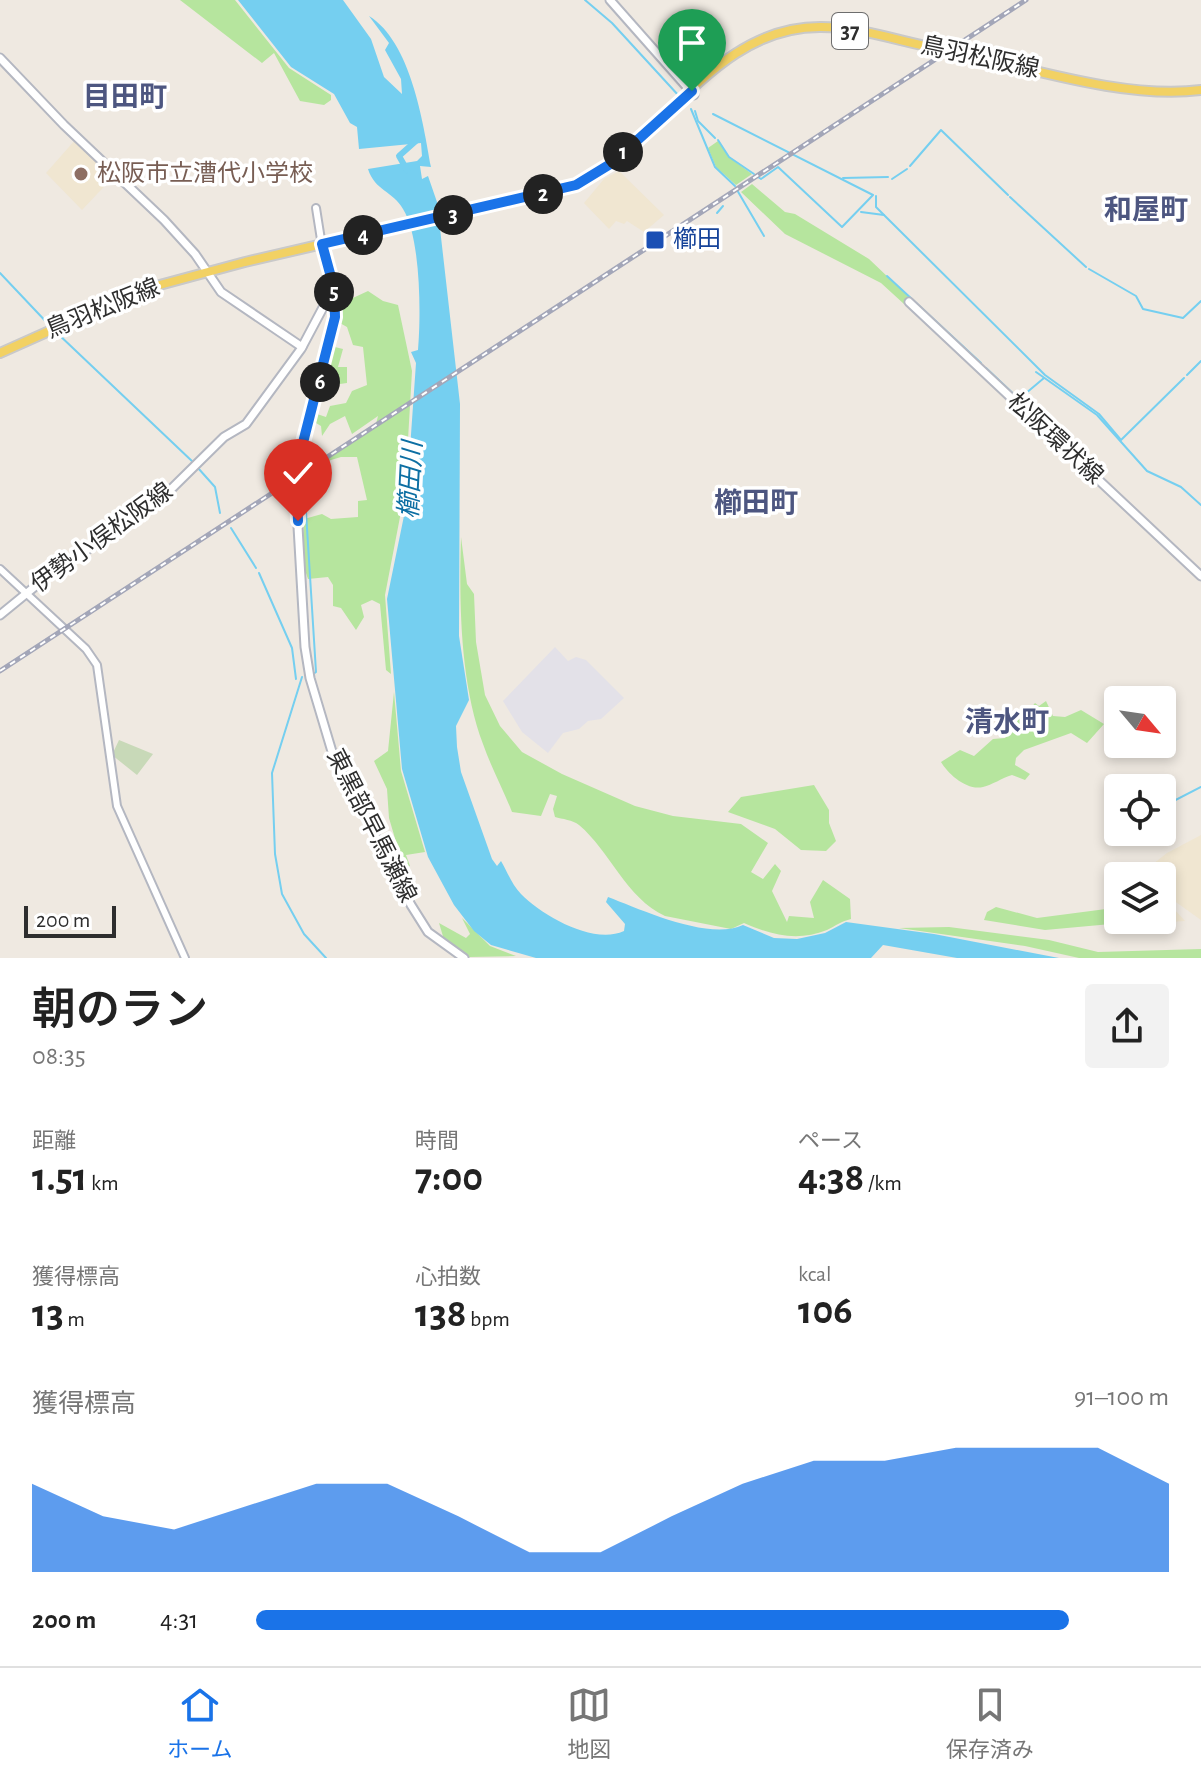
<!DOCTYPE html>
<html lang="ja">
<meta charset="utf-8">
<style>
body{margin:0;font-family:"Alegreya Sans","Noto Sans JP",sans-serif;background:#f2f2f2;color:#222;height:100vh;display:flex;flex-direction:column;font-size:30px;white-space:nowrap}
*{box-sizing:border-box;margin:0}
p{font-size:26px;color:#767676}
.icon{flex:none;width:44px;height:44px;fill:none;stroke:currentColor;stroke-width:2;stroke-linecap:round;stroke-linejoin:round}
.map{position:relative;height:958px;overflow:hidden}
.panel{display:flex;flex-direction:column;background:#fff;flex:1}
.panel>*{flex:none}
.needle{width:52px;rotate:119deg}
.buttons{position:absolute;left:1104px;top:686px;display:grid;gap:16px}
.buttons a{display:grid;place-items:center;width:72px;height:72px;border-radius:8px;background:#fff;box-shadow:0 4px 12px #0003;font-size:40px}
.scale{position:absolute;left:24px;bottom:20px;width:92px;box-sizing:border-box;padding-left:8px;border:4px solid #2e2e2e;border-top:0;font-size:22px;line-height:28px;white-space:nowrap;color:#2e2e2e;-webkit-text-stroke:6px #fff;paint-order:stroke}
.pin{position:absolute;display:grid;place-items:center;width:68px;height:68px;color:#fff;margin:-82px -34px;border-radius:50% 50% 50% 0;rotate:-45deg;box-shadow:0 0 8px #0007}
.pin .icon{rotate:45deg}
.km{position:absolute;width:40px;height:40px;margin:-20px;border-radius:50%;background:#222;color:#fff;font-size:22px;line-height:40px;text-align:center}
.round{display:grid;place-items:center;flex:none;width:84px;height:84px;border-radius:8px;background:#f2f2f2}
.headline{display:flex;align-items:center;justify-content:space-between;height:136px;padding:0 32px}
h1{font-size:44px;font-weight:600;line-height:60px}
.stats{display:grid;grid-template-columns:repeat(3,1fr);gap:12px;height:136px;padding:8px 32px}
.stats div{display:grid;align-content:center}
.stats b{font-size:40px;font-weight:600}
.stats small{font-size:22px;font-weight:400}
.stats p{font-size:22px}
.chart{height:224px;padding:16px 32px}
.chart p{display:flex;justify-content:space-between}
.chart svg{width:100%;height:144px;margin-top:8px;fill:#1a73e8;opacity:.7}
ul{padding:0 32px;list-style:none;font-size:26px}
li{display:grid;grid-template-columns:128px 96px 1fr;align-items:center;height:60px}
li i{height:20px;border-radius:10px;background:#1a73e8}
.tabs{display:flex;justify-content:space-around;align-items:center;height:112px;border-top:2px solid #e0e0e0;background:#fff;font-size:22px;color:#767676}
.tabs a{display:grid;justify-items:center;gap:4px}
.tabs .current{color:#1a73e8}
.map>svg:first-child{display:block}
</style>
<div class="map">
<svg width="1201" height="958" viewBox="0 0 1201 958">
<rect width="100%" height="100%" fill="#efe9e1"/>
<path fill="#e3e1e8" d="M555 647 568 661 576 657 586 660 624 698 601 719 588 721 579 729 563 733 548 753 522 732 503 701Z"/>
<g fill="#f0e6d1">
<path d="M76 139 115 175 82 210 46 173Z"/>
<path d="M619 171 664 215 644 232 627 221 624 224 616 221 609 229 584 203 604 179Z"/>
<path d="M1201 835V920L1173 900 1162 888V876H1153L1148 868 1167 853Z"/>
<path d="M1118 895V920H1162V896L1185 921 1111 926 1106 905Z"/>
</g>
<g fill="#b6e59e">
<path d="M180 0H235L289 68 331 95V100L324 105 300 101 274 53 262 63Z"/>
<path d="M718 141 730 158 752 174 736 185 716 167 708 148Z"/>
<path d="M752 184 785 212 795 214 869 259 910 298 904 304 881 283 785 234 741 192Z"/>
<path d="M368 291 383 301 398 305 412 371 405 491 385 595 391 674 386 670 380 604 372 600 361 605 364 617 356 630 341 608 333 606V585L328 577 308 579 302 561 304 519 322 514 331 519 358 517V501L367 500 357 457H341L321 463 375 428 378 416 352 434 345 416 330 424 322 436 321 426 311 420 333 343 336 342 335 347 343 349 338 367H347V383L333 385 331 391 324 390 317 414 326 417 330 406 346 403 352 391 367 385 363 347 353 345 347 327 338 322 342 303Z"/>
<path d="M461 537 467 584 474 594 476 642 485 695 500 726 522 752 562 774 635 806 673 816 741 824 768 843 751 872 763 879 775 864 781 871 772 891 787 922 789 916 814 918 810 902 823 880 850 899 851 919C842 921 835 926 827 930 797 942 772 935 744 923L731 929 665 916C626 898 610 851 579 825 573 820 562 819 555 817L553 809 557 796 550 794 541 816 512 812C503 789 491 767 483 744 460 683 459 602 461 537Z"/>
<path d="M394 692 401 771 425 852 406 855 410 866 404 869 389 818 387 789 374 761 388 751Z"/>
<path d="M1046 701 1053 716 1065 717 1081 710 1104 724 1087 743 1071 733 1024 750 1016 758 1015 765 1030 774 1025 780 1012 775C1002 778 992 785 983 787 967 791 948 774 941 762L960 750 974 756 993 739 1005 738 1009 731 1005 724 1017 715 1024 716 1035 703 1039 706Z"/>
<path d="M814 785 829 810V823L836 841 826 851 801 850 775 829 728 812 741 797Z"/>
<path d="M996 907 1037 918 1106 909 1111 924 1045 930 984 920 987 912Z"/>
<path d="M462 918 490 946 516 956 469 957 445 943 439 923 466 938 470 934Z"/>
<path d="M949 927 1049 940 1098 952 1201 949V958H1079L1025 946 899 928Z"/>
</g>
<path fill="#c8d9b8" d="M119 740 153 754 137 775 112 755Z"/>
<path fill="#75cff0" d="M238 0H343L371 39 384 77 402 94 401 79 385 50 389 43 369 16C411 42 423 122 431 167L420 166 422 179 428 176 437 202 460 404 459 636 469 700 456 726 457 747 461 772 492 859 497 866 501 861C507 871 512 885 521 894 543 916 593 945 624 931L625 924 606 902 608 897C642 910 709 941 743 925L774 938 797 939 825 933 846 922 934 934 1059 958H957L883 945 871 958H536L491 945 474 931 454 905 428 857 402 769 387 599 406 506 416 363 411 352 418 350C421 316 421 238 403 209 393 191 375 191 368 169L417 161 422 156 421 143 359 149 357 127 350 123 334 94 291 67Z"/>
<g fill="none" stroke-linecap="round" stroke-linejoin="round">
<g stroke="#75cff0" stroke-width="2">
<path d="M585 0 612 23 679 96"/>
<path d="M691 109 715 167 735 186"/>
<path d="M695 111 698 121 715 138"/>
<path d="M713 114 873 195 842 227 778 167 761 179 758 177"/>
<path d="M718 140 729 157 754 174"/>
<path d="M910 166 941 130 1008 195"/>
<path d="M843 178 888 177"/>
<path d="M892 179 907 169"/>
<path d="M737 190 764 236"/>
<path d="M876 196V207L884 215"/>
<path d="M1010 197 1086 267"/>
<path d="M861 212 884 215 1045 375 1099 414 1121 440 1184 378"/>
<path d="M717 213 723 206"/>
<path d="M1089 269 1136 296 1143 309 1183 318 1201 301"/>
<path d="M0 273 52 328"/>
<path d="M887 276 981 363"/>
<path d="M56 332 194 463"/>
<path d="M986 368 1019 399 1044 378"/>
<path d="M1036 372 1097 415 1147 471 1181 487 1201 505"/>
<path d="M1187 375 1201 361"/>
<path d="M198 468 215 487 220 513"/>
<path d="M231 528 256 568"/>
<path d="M259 573 292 648 296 679"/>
<path d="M312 675 316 672 306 512 314 445"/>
<path d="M302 677 272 773 275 854 282 894 304 934 326 958"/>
<path d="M1162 807 1201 787"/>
</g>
<path stroke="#75cff0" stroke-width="6" d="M407 170 399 156 417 140"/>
<g stroke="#b4b7c1" stroke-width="10">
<g id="tertiary">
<path d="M316 208 322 246"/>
<path d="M0 569 86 649 97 665 117 806 185 958"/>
</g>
</g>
<g stroke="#b4b7c1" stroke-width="11">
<g id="secondary">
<path d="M610 0 694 95"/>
<path d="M0 58 64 125 164 220 195 254 221 292 302 347"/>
<path d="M323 249 334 293V325L295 475 305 647 310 678 333 755 411 905 428 932 464 958"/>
<path d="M909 302 1201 576"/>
<path d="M0 615 49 575 155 505 224 437 246 424 301 349 327 300 328 280"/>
</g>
</g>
<g stroke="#c9c9c9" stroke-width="12">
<g id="primary">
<path d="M956 52C1029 68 1128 100 1201 90"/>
<path d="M0 353 141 290 245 262 576 185C664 142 713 26 821 27 860 27 902 42 940 49"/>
</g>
</g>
<use href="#tertiary" stroke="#fff" stroke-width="6"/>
<use href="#secondary" stroke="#fff" stroke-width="7"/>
<use href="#primary" stroke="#f2d163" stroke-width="8"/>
<g stroke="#a3a6b8" stroke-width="5">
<path id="rail" d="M0 671 1026 0"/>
</g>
<use href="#rail" stroke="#fff" stroke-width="2" stroke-dasharray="6" stroke-linecap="butt"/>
<g stroke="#c9c9c9" stroke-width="12" stroke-linecap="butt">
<path id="primary-bridge" d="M940 49 956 52"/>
</g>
<use href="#primary-bridge" stroke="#f2d163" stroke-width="8"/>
</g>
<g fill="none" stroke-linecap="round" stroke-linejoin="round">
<g stroke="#fff" stroke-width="16">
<path id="route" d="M298 521 296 470 335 317 334 288 322 244 576 185 612 163 692 91"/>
</g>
<use href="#route" stroke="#1a73e8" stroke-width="10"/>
</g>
<circle fill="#8d6e63" stroke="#fff" stroke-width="3" cx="81" cy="174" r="8"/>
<rect fill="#1a4fb4" stroke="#fff" stroke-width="3" x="645" y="230" width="20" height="20" rx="4"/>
<g text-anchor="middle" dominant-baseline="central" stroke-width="7" stroke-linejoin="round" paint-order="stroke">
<rect fill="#fff" stroke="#6d6d6d" stroke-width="2" x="832" y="13" width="36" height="36" rx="6"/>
<g font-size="22" font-weight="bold" fill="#2e2e2e">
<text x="850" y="31">37</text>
</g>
<g font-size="24" fill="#2e2e2e" stroke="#fff">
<text transform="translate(980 58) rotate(12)">鳥羽松阪線</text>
<text transform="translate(103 309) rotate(-22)">鳥羽松阪線</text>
<text transform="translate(1055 439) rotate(43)">松阪環状線</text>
<text transform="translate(102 538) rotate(-36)">伊勢小俣松阪線</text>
<text transform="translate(371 826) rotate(63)">東黒部早馬瀬線</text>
</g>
<g font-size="24" fill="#785e54" stroke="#fff" text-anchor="start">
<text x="97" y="174">松阪市立漕代小学校</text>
</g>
<g font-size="24" fill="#164399" stroke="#fff" text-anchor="start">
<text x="673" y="240">櫛田</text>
</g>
<g font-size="26" font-style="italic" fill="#0d6fa3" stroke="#fff">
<text transform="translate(411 480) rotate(-87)">櫛田川</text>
</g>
<g font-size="28" font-weight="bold" fill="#4d5680" stroke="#fff">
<text x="125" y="98">目田町</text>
<text x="1146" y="211">和屋町</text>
<text x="756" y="504">櫛田町</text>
<text x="1007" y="723">清水町</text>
</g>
</g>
</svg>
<div class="buttons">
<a><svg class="needle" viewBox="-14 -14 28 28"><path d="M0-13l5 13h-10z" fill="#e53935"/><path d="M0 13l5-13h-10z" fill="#767676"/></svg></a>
<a><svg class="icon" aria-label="locate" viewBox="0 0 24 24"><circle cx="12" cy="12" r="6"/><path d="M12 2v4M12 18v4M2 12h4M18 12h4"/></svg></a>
<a><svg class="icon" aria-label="layers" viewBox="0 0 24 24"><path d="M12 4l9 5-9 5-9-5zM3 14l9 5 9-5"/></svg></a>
</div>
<div class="scale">200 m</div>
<div class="pin" style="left:692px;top:91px;background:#1e9e55"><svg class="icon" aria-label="arrive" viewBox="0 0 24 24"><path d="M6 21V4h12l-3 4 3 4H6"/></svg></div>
<div class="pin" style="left:298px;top:521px;background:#d93025"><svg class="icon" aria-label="check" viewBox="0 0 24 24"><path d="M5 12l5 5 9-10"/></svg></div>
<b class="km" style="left:623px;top:152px">1</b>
<b class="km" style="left:543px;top:194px">2</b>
<b class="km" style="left:453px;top:215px">3</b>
<b class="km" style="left:363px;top:235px">4</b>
<b class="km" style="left:334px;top:292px">5</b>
<b class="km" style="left:320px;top:382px">6</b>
</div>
<section class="panel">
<div class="headline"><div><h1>朝のラン</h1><p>08:35</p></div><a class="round"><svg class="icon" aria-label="share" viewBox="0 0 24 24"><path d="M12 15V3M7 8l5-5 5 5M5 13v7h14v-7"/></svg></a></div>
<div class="stats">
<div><p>距離</p><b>1.51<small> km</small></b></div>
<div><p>時間</p><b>7:00</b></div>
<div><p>ペース</p><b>4:38<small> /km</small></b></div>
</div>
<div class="stats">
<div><p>獲得標高</p><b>13<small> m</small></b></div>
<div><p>心拍数</p><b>138<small> bpm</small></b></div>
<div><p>kcal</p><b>106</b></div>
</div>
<div class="chart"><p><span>獲得標高</span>91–100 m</p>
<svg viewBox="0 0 160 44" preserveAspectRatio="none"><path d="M0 44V17L10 27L20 31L30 24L40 17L50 17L60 27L70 38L80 38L90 27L100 17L110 10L120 10L130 6L140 6L150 6L160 17V44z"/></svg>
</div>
<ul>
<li><b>200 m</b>4:31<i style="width:89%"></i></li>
</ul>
</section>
<nav class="tabs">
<a class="current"><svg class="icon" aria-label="home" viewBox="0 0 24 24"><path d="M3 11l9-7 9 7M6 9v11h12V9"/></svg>ホーム</a>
<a><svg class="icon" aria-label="map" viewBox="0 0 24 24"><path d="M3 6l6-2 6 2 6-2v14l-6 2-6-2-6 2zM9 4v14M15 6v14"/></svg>地図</a>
<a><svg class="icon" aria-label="saved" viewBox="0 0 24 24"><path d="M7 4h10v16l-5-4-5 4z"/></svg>保存済み</a>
</nav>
